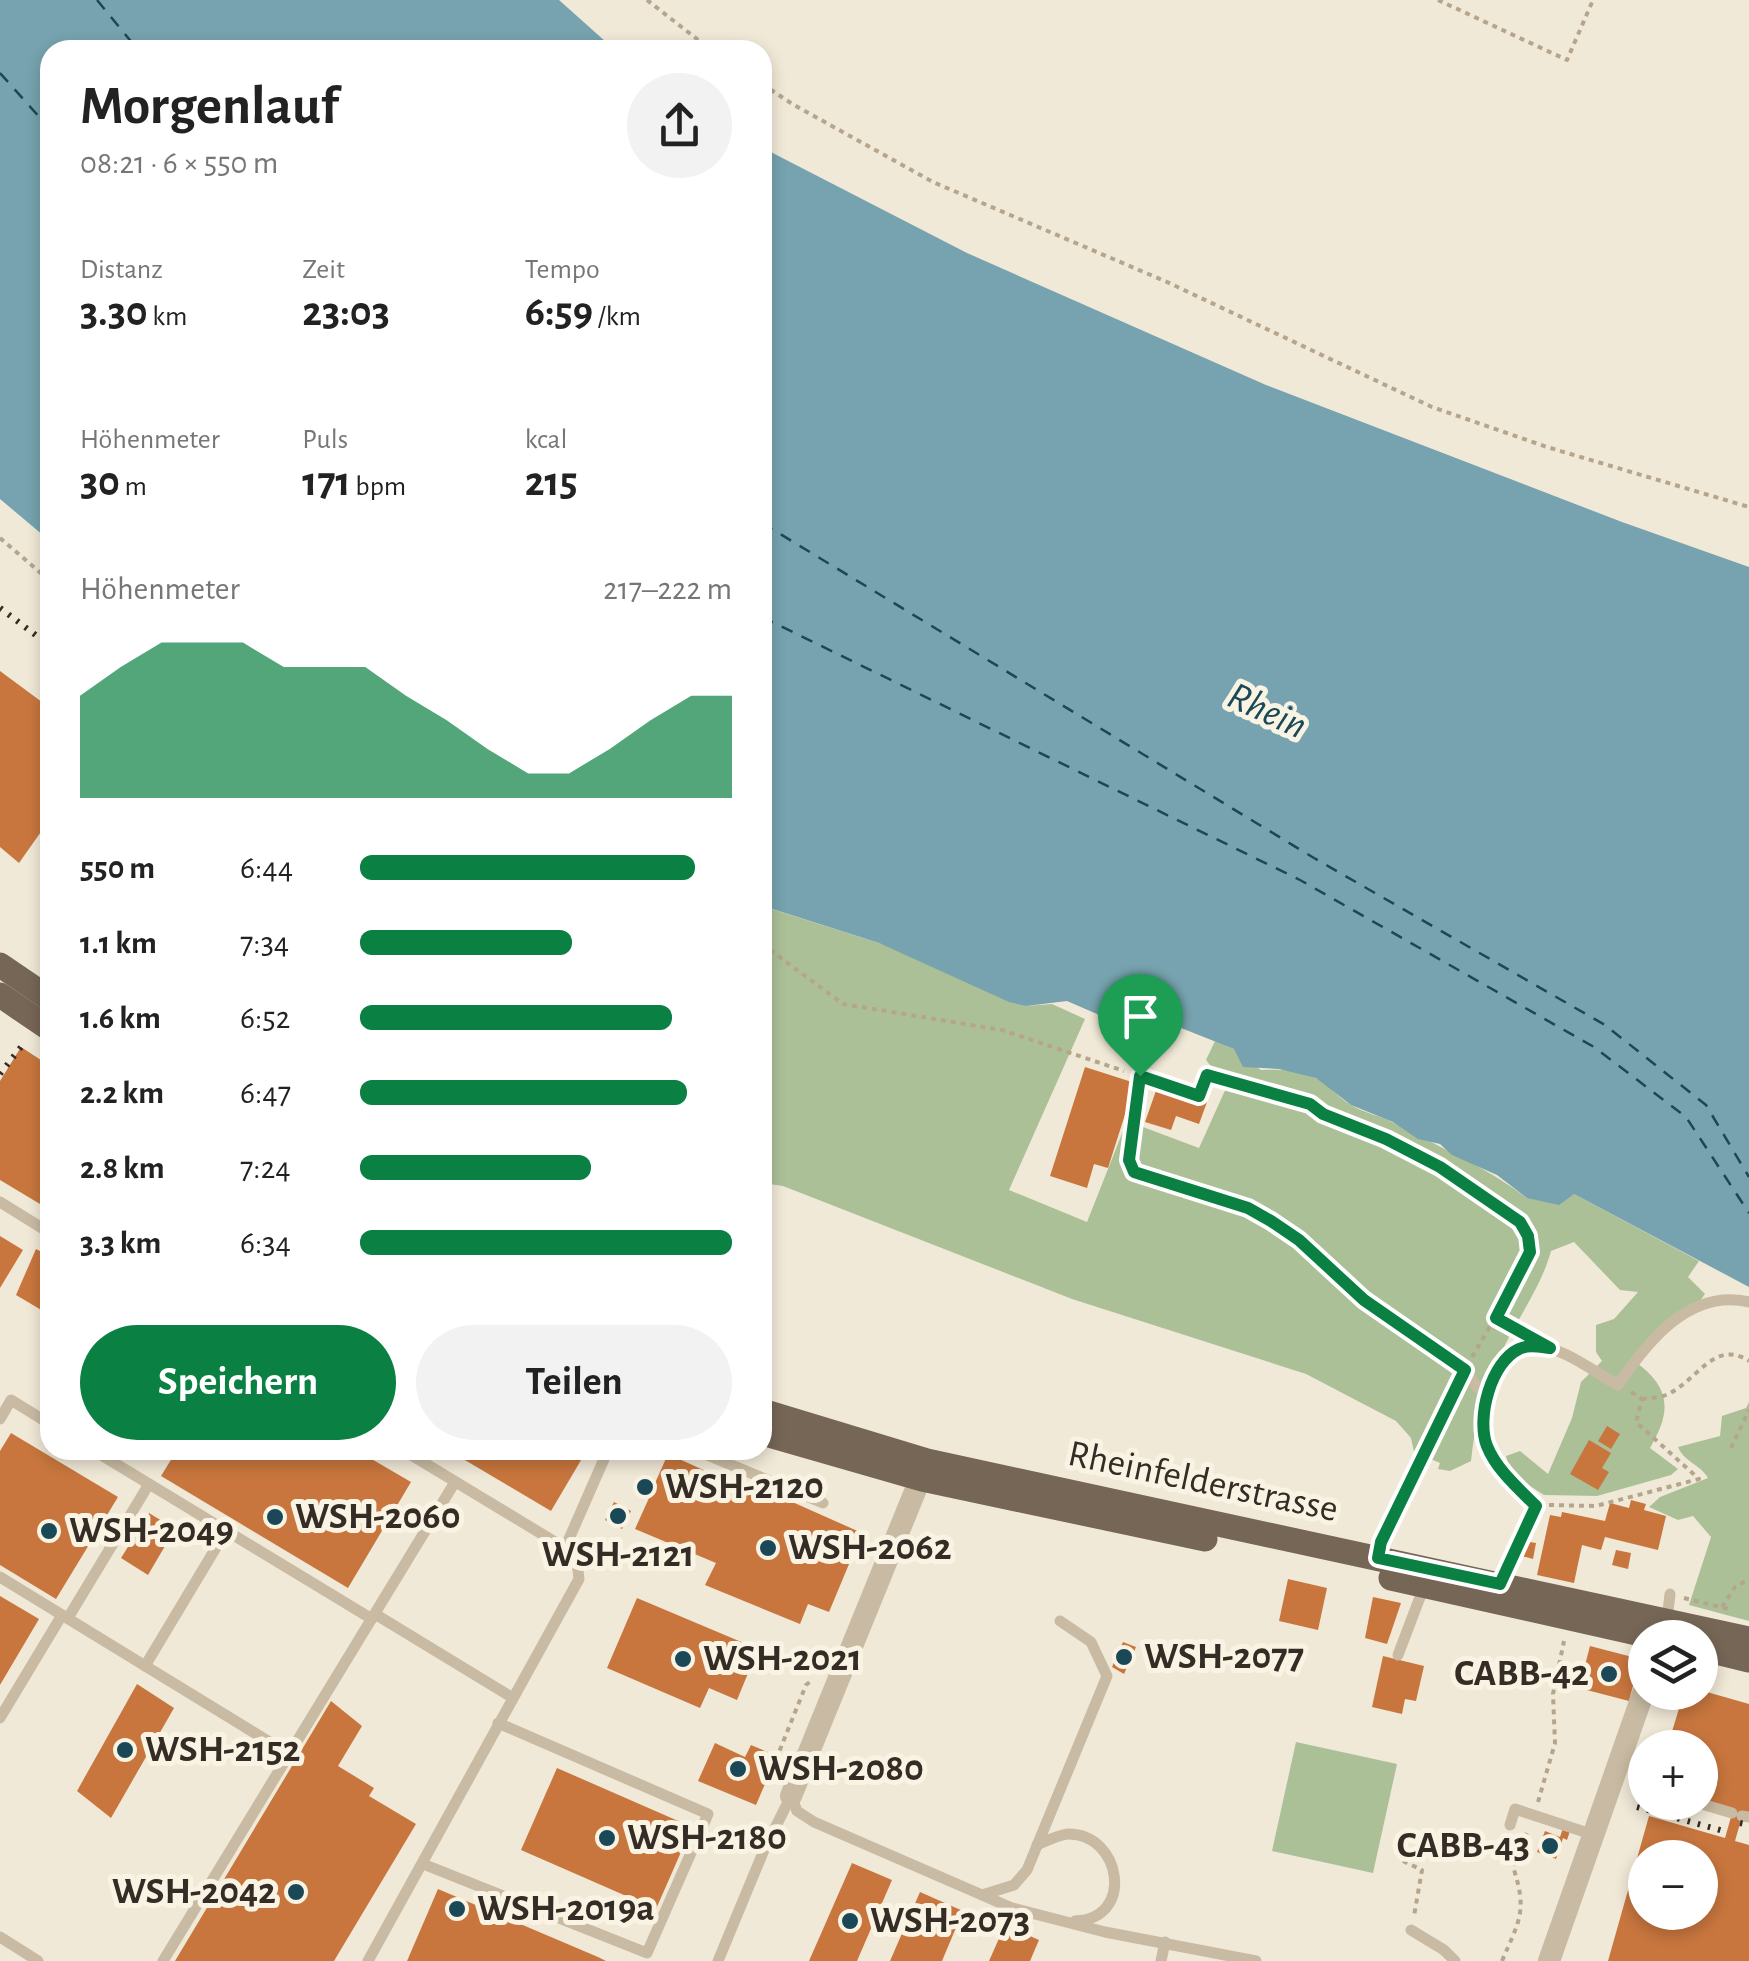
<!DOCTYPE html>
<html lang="de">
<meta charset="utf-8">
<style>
body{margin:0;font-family:"Alegreya Sans",sans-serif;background:#f2f2f2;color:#222;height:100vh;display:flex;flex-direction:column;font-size:38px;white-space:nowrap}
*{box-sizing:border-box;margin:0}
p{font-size:32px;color:#767676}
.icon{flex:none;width:55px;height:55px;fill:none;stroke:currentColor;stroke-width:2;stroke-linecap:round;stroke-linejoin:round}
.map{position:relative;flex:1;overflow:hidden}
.panel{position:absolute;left:40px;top:40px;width:732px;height:1420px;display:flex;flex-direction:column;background:#fff;border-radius:30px;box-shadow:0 5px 15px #0003}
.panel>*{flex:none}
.buttons{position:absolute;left:1628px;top:1620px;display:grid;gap:20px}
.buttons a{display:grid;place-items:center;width:90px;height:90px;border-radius:50%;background:#fff;box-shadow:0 5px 15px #0003;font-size:50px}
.pin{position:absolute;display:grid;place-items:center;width:85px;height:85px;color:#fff;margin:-102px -42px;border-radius:50% 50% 50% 0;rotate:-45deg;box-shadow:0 0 10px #0007}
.pin .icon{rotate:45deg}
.round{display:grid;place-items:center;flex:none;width:105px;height:105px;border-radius:52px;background:#f2f2f2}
.summary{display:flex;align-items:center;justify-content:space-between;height:170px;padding:0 40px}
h1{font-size:55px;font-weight:700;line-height:75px}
.metrics{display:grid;grid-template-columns:repeat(3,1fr);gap:15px;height:170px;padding:10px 40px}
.metrics div{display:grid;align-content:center}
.metrics b{font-size:42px;font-weight:700}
.metrics small{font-size:28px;font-weight:400}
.metrics p{font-size:28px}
.chart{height:280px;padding:20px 40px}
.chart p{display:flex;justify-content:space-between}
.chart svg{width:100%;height:180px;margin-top:10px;fill:#0b8043;opacity:.7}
.button{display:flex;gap:20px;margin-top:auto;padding:20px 40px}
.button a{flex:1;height:115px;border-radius:60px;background:#0b8043;color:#fff;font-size:40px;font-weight:700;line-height:115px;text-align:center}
.button a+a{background:#f2f2f2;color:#222}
ul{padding:0 40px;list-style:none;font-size:32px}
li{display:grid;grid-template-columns:160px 120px 1fr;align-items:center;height:75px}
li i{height:25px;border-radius:12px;background:#0b8043}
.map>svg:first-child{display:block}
</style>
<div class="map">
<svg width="1749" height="1961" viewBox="0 0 1749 1961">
<rect width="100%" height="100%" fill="#f1e9d7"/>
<g fill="#acc097">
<path d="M762 906 882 944 1026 1006 1052 1004 1085 1019 1009 1190 1087 1222 1127 1121 1199 1148 1227 1086 1245 1087 1247 1080 1216 1073 1206 1060 1215 1041 1234 1049 1261 1070C1278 1069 1298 1070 1314 1077 1328 1083 1338 1098 1351 1105 1364 1113 1381 1116 1394 1123 1439 1147 1486 1167 1527 1198L1574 1194 1699 1261 1688 1277 1705 1294 1697 1305 1634 1361C1671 1387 1672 1411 1650 1448L1678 1469 1671 1475 1597 1496 1544 1495 1511 1474 1506 1456 1520 1451 1548 1474 1572 1418 1581 1382 1602 1361 1596 1352V1325L1614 1319 1638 1292 1620 1290 1574 1242 1551 1251C1541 1287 1519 1316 1503 1349 1485 1385 1475 1421 1471 1461L1450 1471 1438 1469 1440 1463 1414 1452 1411 1438 1396 1421 1306 1374 1072 1299 783 1186 763 1183Z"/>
<path d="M1749 1402V1621L1689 1605 1711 1537 1693 1516 1678 1520 1649 1507 1660 1497 1708 1478C1700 1464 1684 1462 1678 1447L1720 1436 1722 1416 1746 1408Z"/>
<path d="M1296 1742 1397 1764 1373 1873 1272 1851Z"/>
</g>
<g fill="#76a3af">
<path d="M0 0H559L615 50H50V541L0 499Z"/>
<path d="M763 148 967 253 1266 385 1622 522 1749 567V1287L1574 1194 1559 1205 1527 1198 1497 1175 1452 1155 1440 1144 1418 1139 1393 1122 1351 1105 1316 1078 1279 1069 1243 1067 1234 1049 1166 1022 1157 1039 1119 1029 1097 1014 1067 1001 1026 1006 1009 1002 879 943 763 906Z"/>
</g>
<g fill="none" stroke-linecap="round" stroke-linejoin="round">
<g stroke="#1a4856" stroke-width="2.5" stroke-dasharray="12 10" stroke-linecap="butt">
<path d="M97 0 138 50"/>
<path d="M0 73 50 129"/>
<path d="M762 523 1314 858 1605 1025 1706 1105 1749 1177"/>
<path d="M762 617 1300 880 1594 1047 1686 1117 1749 1213"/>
</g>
</g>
<g fill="#c8763e" fill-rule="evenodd">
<path d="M0 671 50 708V819L19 863 0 847Z"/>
<path d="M21 1047 50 1066V1210L0 1180V1081Z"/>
<path d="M1085 1067 1135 1083 1108 1168 1094 1164 1087 1188 1050 1176Z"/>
<path d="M1158 1085 1207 1102 1199 1124 1176 1116 1171 1130 1145 1122Z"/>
<path d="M0 1236 23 1250 0 1288Z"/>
<path d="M36 1249 50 1256 48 1314 16 1295Z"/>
<path d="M1607 1426 1620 1434 1611 1449 1598 1441Z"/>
<path d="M11 1433 118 1497 56 1599 0 1565V1451Z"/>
<path d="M1589 1440 1611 1453 1602 1468 1609 1472 1598 1490 1570 1474Z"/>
<path d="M177 1450H356L411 1482 348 1588 161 1476Z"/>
<path d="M448 1450H587L551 1511Z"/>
<path d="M668 1454 748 1490 752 1484 862 1533 829 1612 808 1604 800 1624 705 1585 716 1563 635 1529 649 1498 635 1491 642 1477 655 1483Z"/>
<path d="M1631 1500 1646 1504 1644 1510 1666 1516 1658 1550 1605 1537 1601 1550 1582 1545 1574 1583 1537 1575 1550 1515 1561 1517 1562 1512 1605 1521 1610 1503 1629 1508Z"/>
<path d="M614 1502 631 1511 622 1529 605 1520Z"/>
<path d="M149 1513 175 1529 148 1575 121 1558Z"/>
<path d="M1524 1541 1536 1543 1533 1559 1518 1555Z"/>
<path d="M1616 1550 1631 1553 1628 1569 1612 1565Z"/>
<path d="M1288 1579 1327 1588 1318 1630 1279 1621Z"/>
<path d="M0 1596 39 1619 0 1685Z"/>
<path d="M1373 1597 1401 1603 1387 1644 1365 1638Z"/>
<path d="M637 1598 758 1649 737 1700 709 1688 700 1708 607 1668Z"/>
<path d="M1123 1642 1136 1647 1124 1674 1112 1667Z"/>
<path d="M1590 1646 1640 1659 1629 1701 1579 1688Z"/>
<path d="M1383 1656 1424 1666 1416 1701 1405 1699 1402 1714 1372 1707Z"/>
<path d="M137 1684 174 1708 111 1818 77 1791Z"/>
<path d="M1700 1690 1749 1704V1814L1743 1813 1735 1841 1749 1845V1961H1608L1649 1816 1725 1838 1733 1810 1700 1801V1748H1667L1684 1692ZM1645 1858H1700V1912H1645Z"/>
<path d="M331 1701 362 1726 338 1766 374 1788 369 1796 416 1824 334 1961H175Z"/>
<path d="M715 1743 745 1757 751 1745 777 1756 756 1805 698 1781Z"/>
<path d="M557 1768 692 1827 656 1909 521 1850Z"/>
<path d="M1563 1828 1570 1831 1567 1840 1563 1838 1556 1859 1537 1852 1545 1831 1560 1837Z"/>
<path d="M852 1863 892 1880 857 1961H809Z"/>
<path d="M438 1889 598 1957 606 1961H407Z"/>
<path d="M920 1892 963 1911 942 1961H890Z"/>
<path d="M1005 1925 1039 1940 1030 1961H989Z"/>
</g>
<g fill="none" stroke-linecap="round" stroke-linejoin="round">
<g stroke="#b5a58d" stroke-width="4" stroke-dasharray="5 5" stroke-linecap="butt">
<path d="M647 0 711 50"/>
<path d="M1438 0 1567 60 1593 0"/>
<path d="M762 84 794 105 933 182 1167 282 1432 407 1547 447 1749 507"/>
<path d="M0 538 50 581"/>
<path d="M762 944 843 1004 1002 1030 1124 1071"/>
<path d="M1157 1082 1199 1096 1207 1075 1311 1104 1323 1114 1386 1139 1440 1167 1520 1222 1528 1236 1530 1252 1496 1318 1520 1331"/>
<path d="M1472 1357 1495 1318"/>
<path d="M1642 1399C1649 1398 1659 1398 1666 1395 1697 1382 1714 1338 1749 1361"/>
<path d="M1429 1442 1456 1388"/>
<path d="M1731 1448 1749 1410"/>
<path d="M1549 1505 1596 1506 1699 1479 1636 1422 1642 1399 1631 1392"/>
<path d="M1684 1598 1728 1609"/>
<path d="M1722 1607 1735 1587 1749 1579"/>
<path d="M782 1765 775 1762 806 1685 811 1681"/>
<path d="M1538 1802 1555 1743 1553 1694 1564 1641"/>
<path d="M1403 1861 1422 1870 1414 1916"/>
<path d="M1502 1961C1519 1921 1528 1911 1513 1867L1528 1830"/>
</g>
<g stroke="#c9bba3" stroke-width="11">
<path d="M1140 1076 1129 1160 1134 1171 1248 1208 1271 1221 1299 1240 1364 1300 1465 1370 1477 1387 1487 1392"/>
<path d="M0 1202 50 1233"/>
<path d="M0 1419 11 1400 50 1424"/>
<path d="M93 1450 372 1619"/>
<path d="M695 1450 823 1503"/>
<path d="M565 1548 608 1450"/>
<path d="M1378 1558 1381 1542 1422 1455"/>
<path d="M0 1577 289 1754"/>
<path d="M1500 1584 1535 1506C1494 1463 1465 1431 1499 1372 1507 1358 1517 1346 1534 1346 1562 1346 1594 1372 1618 1385 1648 1341 1690 1288 1749 1302"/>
<path d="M375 1614 513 1698"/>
<path d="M68 1618 149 1484"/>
<path d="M1667 1620 1670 1594"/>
<path d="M1398 1655 1425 1584"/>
<path d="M145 1666 226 1531"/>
<path d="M0 1718 62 1615"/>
<path d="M1644 1788 1645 1789"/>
<path d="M791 1796 797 1811 814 1822 1012 1908 1105 1932 1256 1961"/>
<path d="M1695 1802 1732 1813"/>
<path d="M1742 1816 1749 1817"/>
<path d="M1510 1825 1515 1809 1594 1835"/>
<path d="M1037 1845C1046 1841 1058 1835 1068 1834 1121 1833 1136 1919 1075 1921"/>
<path d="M423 1864 647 1953 708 1814 498 1723"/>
<path d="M982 1895 1014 1885 1027 1870 1107 1676 1091 1642 1060 1621"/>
<path d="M1411 1930 1444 1950 1455 1961"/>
<path d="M0 1937 38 1961"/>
<path d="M163 1961 455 1482"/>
<path d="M368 1961 579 1579 577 1561 565 1548 403 1450"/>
<path d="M718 1961 764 1850 791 1796"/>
<path d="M1161 1961 1165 1942"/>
</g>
<g stroke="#c9bba3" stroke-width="22">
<path d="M791 1796 927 1462"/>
<path d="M1549 1961 1645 1688"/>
</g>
<g stroke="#766656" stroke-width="25">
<path d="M0 965 50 999"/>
<path d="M0 995 50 1029"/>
<path d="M762 1411 927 1461 1749 1639"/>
<path d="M762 1433 922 1479 1205 1539"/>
<path d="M1391 1578 1659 1638"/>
<path d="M1700 1648 1749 1660"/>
</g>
<g stroke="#342c25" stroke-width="6" stroke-dasharray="2.5 8" stroke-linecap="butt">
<path d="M0 608 50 646"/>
<path d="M0 1074 21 1047"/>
<path d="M1637 1807 1727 1832"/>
<path d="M1740 1823 1749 1825"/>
</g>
</g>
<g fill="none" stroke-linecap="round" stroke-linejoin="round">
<g stroke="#fff" stroke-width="20">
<path id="route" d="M1207 1075 1310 1104 1323 1114 1386 1139 1440 1167 1520 1222 1528 1236 1530 1252 1496 1318 1550 1348C1540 1347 1529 1344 1519 1349 1491 1362 1476 1418 1487 1446 1496 1469 1518 1488 1536 1506L1500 1584 1378 1558 1381 1542 1465 1370 1364 1300 1299 1240 1271 1221 1248 1208 1134 1172 1129 1160 1140 1076 1199 1096Z"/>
</g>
<use href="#route" stroke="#0b8043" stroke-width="12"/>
</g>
<g fill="#1a4856" stroke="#f9f3e3" stroke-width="4">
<circle cx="645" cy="1487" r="10"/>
<circle cx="618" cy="1516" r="10"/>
<circle cx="275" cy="1517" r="10"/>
<circle cx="49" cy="1531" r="10"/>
<circle cx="768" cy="1548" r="10"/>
<circle cx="1124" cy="1657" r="10"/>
<circle cx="683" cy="1659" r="10"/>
<circle cx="1609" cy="1674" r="10"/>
<circle cx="125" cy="1750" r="10"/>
<circle cx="738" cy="1769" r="10"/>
<circle cx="607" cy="1838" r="10"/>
<circle cx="1550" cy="1846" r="10"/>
<circle cx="296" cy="1892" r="10"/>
<circle cx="457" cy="1909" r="10"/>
<circle cx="850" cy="1921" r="10"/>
</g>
<g text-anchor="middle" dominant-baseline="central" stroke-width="10" stroke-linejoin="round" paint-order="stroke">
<g font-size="38" fill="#342c25" stroke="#f9f3e3">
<text transform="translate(1203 1482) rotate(12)">Rheinfelderstrasse</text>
</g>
<g font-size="38" font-weight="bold" fill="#342c25" stroke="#f9f3e3" text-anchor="start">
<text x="665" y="1487">WSH-2120</text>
<text x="295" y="1517">WSH-2060</text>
<text x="69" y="1531">WSH-2049</text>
<text x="788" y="1548">WSH-2062</text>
<text x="618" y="1555" text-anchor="middle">WSH-2121</text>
<text x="1144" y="1657">WSH-2077</text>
<text x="703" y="1659">WSH-2021</text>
<text x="1589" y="1674" text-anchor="end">CABB-42</text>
<text x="145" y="1750">WSH-2152</text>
<text x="758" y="1769">WSH-2080</text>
<text x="627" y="1838">WSH-2180</text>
<text x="1530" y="1846" text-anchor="end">CABB-43</text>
<text x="276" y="1892" text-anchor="end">WSH-2042</text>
<text x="477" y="1909">WSH-2019a</text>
<text x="870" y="1921">WSH-2073</text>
</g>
<g font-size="40" font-style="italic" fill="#1a4856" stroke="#f9f3e3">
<text transform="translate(1267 711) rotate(25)">Rhein</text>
</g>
</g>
</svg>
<div class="buttons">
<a><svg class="icon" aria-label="layers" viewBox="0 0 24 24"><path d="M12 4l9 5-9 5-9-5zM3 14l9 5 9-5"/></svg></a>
<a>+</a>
<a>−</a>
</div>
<div class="pin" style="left:1140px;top:1076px;background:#1e9e55"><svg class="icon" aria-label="arrive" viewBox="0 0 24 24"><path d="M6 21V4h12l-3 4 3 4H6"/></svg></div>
<section class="panel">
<div class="summary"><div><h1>Morgenlauf</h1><p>08:21 · 6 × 550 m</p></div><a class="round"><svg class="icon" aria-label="share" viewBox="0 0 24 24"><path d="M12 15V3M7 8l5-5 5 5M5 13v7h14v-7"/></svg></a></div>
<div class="metrics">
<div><p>Distanz</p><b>3.30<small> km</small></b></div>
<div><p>Zeit</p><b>23:03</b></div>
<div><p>Tempo</p><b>6:59<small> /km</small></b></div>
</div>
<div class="metrics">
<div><p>Höhenmeter</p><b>30<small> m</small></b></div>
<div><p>Puls</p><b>171<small> bpm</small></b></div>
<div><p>kcal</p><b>215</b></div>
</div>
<div class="chart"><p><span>Höhenmeter</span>217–222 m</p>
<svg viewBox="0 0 160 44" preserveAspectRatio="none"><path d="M0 44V19L10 12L20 6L30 6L40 6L50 12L60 12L70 12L80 19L90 25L100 32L110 38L120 38L130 32L140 25L150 19L160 19V44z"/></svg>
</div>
<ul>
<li><b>550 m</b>6:44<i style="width:90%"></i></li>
<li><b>1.1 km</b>7:34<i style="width:57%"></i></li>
<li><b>1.6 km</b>6:52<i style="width:84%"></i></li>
<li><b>2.2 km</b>6:47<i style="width:88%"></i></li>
<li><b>2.8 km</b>7:24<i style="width:62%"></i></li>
<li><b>3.3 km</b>6:34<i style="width:100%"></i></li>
</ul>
<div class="button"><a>Speichern</a><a>Teilen</a></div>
</section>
</div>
